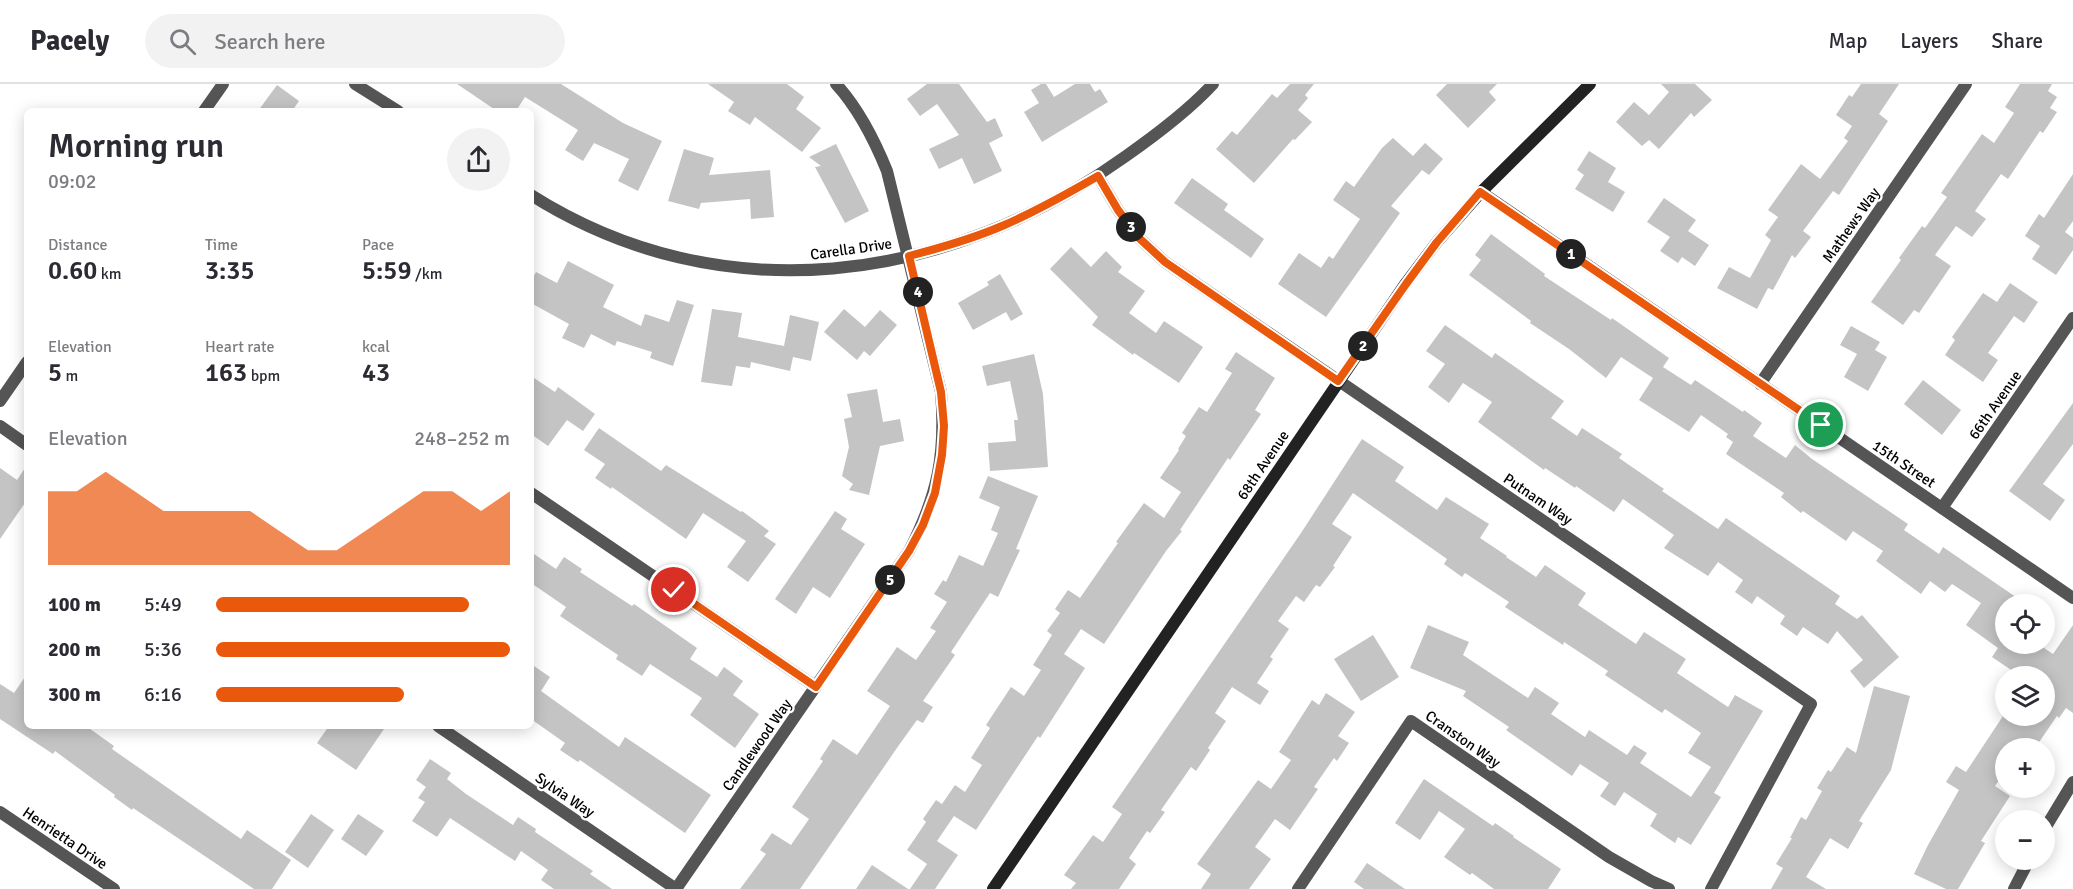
<!DOCTYPE html>
<meta charset="utf-8">
<style>
body{margin:0;font-family:Signika,sans-serif;background:#f2f2f3;color:#2b2b33;height:100vh;display:flex;flex-direction:column;font-size:22px;white-space:nowrap}
*{box-sizing:border-box;margin:0}
p{font-size:20px;color:#7c7c81}
.icon{flex:none;width:33px;height:33px;fill:none;stroke:currentColor;stroke-width:2;stroke-linecap:round;stroke-linejoin:round}
.map{position:relative;flex:1;overflow:hidden}
.side{position:absolute;left:24px;top:24px;width:510px;height:621px;display:flex;flex-direction:column;background:#fff;border-radius:9px;box-shadow:0 3px 15px #0003}
.side>*{flex:none}
.tools{position:absolute;left:1995px;top:510px;display:grid;gap:12px}
.tools a{display:grid;place-items:center;width:60px;height:60px;border-radius:50%;background:#fff;box-shadow:0 3px 15px #0003;font-size:30px}
.pin{position:absolute;display:grid;place-items:center;width:51px;height:51px;color:#fff;margin:-26px;border:3px solid #fff;border-radius:50%;box-shadow:0 2px 6px #0007}
.km{position:absolute;width:30px;height:30px;margin:-15px;border-radius:50%;background:#222;color:#fff;font-size:16px;line-height:30px;text-align:center}
.round{display:grid;place-items:center;flex:none;width:63px;height:63px;border-radius:32px;background:#f2f2f3}
.overview{display:flex;align-items:center;justify-content:space-between;height:102px;padding:0 24px}
h1{font-size:33px;font-weight:600;line-height:45px}
.metrics{display:grid;grid-template-columns:repeat(3,1fr);gap:9px;height:102px;padding:6px 24px}
.metrics div{display:grid;align-content:center}
.metrics b{font-size:26px;font-weight:600}
.metrics small{font-size:16px;font-weight:400}
.metrics p{font-size:16px}
.chart{height:168px;padding:12px 24px}
.chart p{display:flex;justify-content:space-between}
.chart svg{width:100%;height:108px;margin-top:6px;fill:#ea580c;opacity:.7}
ul{padding:0 24px;list-style:none;font-size:20px}
li{display:grid;grid-template-columns:96px 72px 1fr;align-items:center;height:45px}
li i{height:15px;border-radius:8px;background:#ea580c}
header{display:flex;align-items:center;gap:36px;box-sizing:border-box;height:84px;padding:0 30px;background:#fff;border-bottom:2px solid #e1e1e2}
header strong{font-size:28px}
nav{display:flex;gap:33px;margin-inline-start:auto;font-size:21px}
.search{width:420px;height:54px;background:#f2f2f3;display:flex;align-items:center;gap:15px;box-sizing:border-box;padding:0 21px;border-radius:33px;color:#7c7c81;font-size:22px}
.map>svg:first-child{display:block}
</style>
<header>
<strong>Pacely</strong>
<div class="search"><svg class="icon" aria-label="search" viewBox="0 0 24 24"><circle cx="10" cy="10" r="6"/><path d="M15 15l6 6"/></svg>Search here</div>
<nav><a>Map</a><a>Layers</a><a>Share</a></nav>
</header>
<div class="map">
<svg width="2073" height="805" viewBox="0 0 2073 805">
<rect width="100%" height="100%" fill="#fff"/>
<g fill="#c4c4c4">
<path d="M457 0H561L623 39 662 57 638 107 618 97 629 75 594 59 583 77 565 66 578 46 525 13 516 27H497Z"/>
<path d="M708 0H787L804 13 796 25 821 44 802 68 755 33 750 41 728 27 734 18Z"/>
<path d="M927 0H959L987 38 995 34 1003 52 989 59 1002 87 974 100 962 74 939 85 929 65 959 51 937 20 920 32 907 15Z"/>
<path d="M1041 0H1046L1054 13 1075 0H1090L1095 8 1100 5 1108 18 1042 58 1024 28 1039 19 1031 6Z"/>
<path d="M1290 0H1314L1305 11 1308 14 1298 26 1312 38 1295 56 1293 55 1254 99 1216 65 1232 47 1237 51 1272 10 1277 14Z"/>
<path d="M1447 0H1497L1489 8 1496 16 1468 44 1436 11Z"/>
<path d="M1661 0H1695L1712 16 1694 33 1691 29 1659 65 1649 56 1642 62 1616 38 1634 18 1649 31 1669 8Z"/>
<path d="M1861 0H1899L1879 30 1888 37 1839 111 1833 107 1803 147 1811 153 1795 174 1792 171 1773 206 1768 204 1757 225 1717 204 1729 183 1750 194 1771 156 1765 151 1778 133 1768 126 1801 80 1820 95 1848 57 1844 54 1852 42 1836 31 1849 11 1852 13Z"/>
<path d="M2020 0H2052L2048 7 2057 13 2050 24 2057 28 2043 49 2040 47 2008 95 2001 90 1975 127 1986 135 1972 153 1956 142 1935 171 1951 182 1919 229 1914 226 1903 241 1871 218 1901 176 1899 174 1922 142 1925 144 1947 113 1941 109 1982 50 1994 59 2014 29 2005 23Z"/>
<path d="M277 1 299 17 292 27H258Z"/>
<path d="M1393 54 1413 72 1425 59 1443 75 1429 91 1422 86 1391 122 1400 129 1326 233 1278 200 1299 169 1321 184 1329 172 1333 175 1360 135 1333 116 1346 97 1354 103 1382 64Z"/>
<path d="M836 60 869 127 845 139 815 83 821 82 809 73Z"/>
<path d="M684 65 714 74 709 91 770 86 774 133 751 135 750 115 701 119 699 125 668 117Z"/>
<path d="M1589 67 1616 84 1608 98 1625 108 1613 128 1575 105 1584 91 1577 86Z"/>
<path d="M2073 90V137L2065 148 2073 154V166L2056 191 2032 175 2040 162 2025 152 2039 130 2044 134Z"/>
<path d="M1192 94 1228 120 1224 126 1264 155 1251 174 1174 119Z"/>
<path d="M1664 114 1696 136 1688 147 1709 161 1695 182 1682 173 1678 179 1660 167 1670 153 1647 138Z"/>
<path d="M1491 150 1545 190 1544 192 1611 236 1612 234 1669 274 1663 283 1691 301 1695 296 1743 328 1744 326 1762 339 1753 352 1786 374 1795 361 1812 375 1908 440 1904 446 1939 470 1943 463 2026 520H2006V560H2038L2053 570 2073 541V629L2066 624 2059 634 2057 632 2035 664H2006V686L1995 702 2010 712 1981 757 1985 759 1958 805H1946L1914 790 1928 761 1959 706 1946 698 1956 682 1966 688 2003 632H2044V592H2020L1992 573 1998 564 1966 541 1981 519 1952 500 1945 508 1930 497 1921 510 1876 477 1883 467 1853 447 1846 457 1803 427 1801 429 1781 413 1784 409 1726 370 1733 358 1726 353 1728 350 1701 331 1689 348 1639 316 1653 294 1621 273 1606 294 1569 265 1530 239 1531 237 1469 191 1481 176 1475 171Z"/>
<path d="M1071 163 1091 183 1106 167 1122 183 1118 188 1145 207 1129 229 1156 249 1164 237 1203 263 1179 299 1134 269 1133 271 1092 241 1098 233 1050 185Z"/>
<path d="M568 177 614 201 603 223 641 242 645 230 669 238 677 216 694 221 673 282 650 274 652 268 617 257 615 262 591 250 584 264 562 254 569 240 531 219V197L536 188 557 199Z"/>
<path d="M1000 190 1023 230 1011 237 1006 228 973 246 958 219 989 201 987 198Z"/>
<path d="M2010 199 2038 218 2024 239 2014 232 1988 269 1998 276 1983 298 1945 271 1955 256 1952 253 1983 209 1997 218Z"/>
<path d="M712 225 742 229 738 253 784 262 790 231 819 238 811 277 793 273 790 287 751 278 750 284 736 282 732 302 701 298Z"/>
<path d="M844 225 865 243 880 226 897 241 870 272 864 267 857 276 824 248Z"/>
<path d="M1445 241 1492 274 1495 269 1564 317 1551 334 1577 352 1582 344 1622 370 1619 374 1664 405 1662 407 1718 445 1726 434 1840 512 1835 520 1857 535 1862 531 1899 573 1864 604 1850 587 1863 576 1837 547 1828 560 1803 543 1797 552 1780 540 1785 532 1757 512 1752 520 1735 508 1743 496 1718 478 1708 492 1664 464 1674 451 1623 415 1614 428 1576 402 1575 404 1545 384 1544 386 1478 338 1492 318 1463 299 1449 319 1428 303 1445 280 1426 267Z"/>
<path d="M1851 242 1880 258 1875 266 1887 273 1868 307 1844 293 1857 270 1840 261Z"/>
<path d="M1236 268 1275 294 1255 326 1261 330 1230 376 1228 374 1180 446 1182 447 1166 467 1104 560 1081 545 1064 570 1085 584 1040 654 1038 652 976 746 954 732 937 757 958 771 935 805H910L927 780 907 766 926 738 923 735 936 716 942 720 955 701 965 708 982 681 971 674 990 644 986 641 1011 603 1024 612 1041 586 1033 581 1052 551 1047 547 1060 529 1055 525 1068 506 1080 514 1118 459 1116 458 1144 419 1164 434 1181 408 1160 394 1179 366 1178 365 1186 352 1182 349 1199 323 1207 328 1232 289 1225 285Z"/>
<path d="M1034 270 1043 310 1048 383 990 387 988 359 1016 357 1014 336H1018L1010 297 987 302 982 282Z"/>
<path d="M531 292 555 308 558 303 595 330 583 347 567 336 548 362 531 350Z"/>
<path d="M1923 296 1961 326 1942 351 1904 320Z"/>
<path d="M877 305 883 338 900 335 904 357 880 362 869 411 849 406 853 400 842 392 849 363 844 335 852 333 847 310Z"/>
<path d="M2073 319V360L2043 400 2065 416 2050 437 2009 407Z"/>
<path d="M599 344 661 387 666 381 741 428 742 427 769 447 764 452 776 460 748 498 727 483 746 457 703 429 686 455 612 403 611 405 595 394 605 380 584 366Z"/>
<path d="M1362 355 1404 383 1395 397 1437 426 1446 413 1489 440 1480 454 1507 472 1506 473 1536 493 1545 481 1586 509 1578 521 1636 560 1644 548 1686 575 1677 589 1728 623 1735 611 1763 627 1714 709 1721 713 1691 761 1678 753 1675 759 1650 742 1657 730 1624 708 1615 722 1600 712 1609 699 1580 680 1572 692 1506 646 1509 643 1463 612 1466 607 1410 584 1428 541 1469 558 1463 571 1528 614 1535 603 1559 619 1551 630 1585 653 1589 646 1627 671 1634 661 1647 669 1640 679 1691 713 1711 683 1688 669 1701 649 1665 625 1662 629 1605 591 1608 587 1564 558 1563 561 1505 523 1509 518 1465 489 1462 493 1444 480 1447 475 1353 409 1332 440 1352 453 1333 482 1335 483 1320 503 1316 501 1304 518 1296 512 1278 537 1289 545 1270 573 1273 575 1257 599 1269 607 1260 621 1232 603 1215 629 1226 637 1208 664 1210 666 1196 687 1191 683 1161 726 1165 728 1150 749 1147 747 1129 774 1136 780 1119 805H1071L1076 799 1064 791 1093 751 1103 758 1122 730 1112 723 1301 449Z"/>
<path d="M27 381V416L0 455V384L17 396Z"/>
<path d="M988 392 1038 412 1016 465 1020 466 998 513 990 509 951 568 955 571 923 617 933 623 923 639 917 636 899 661 800 805H740L766 770 760 766 772 749 791 761 809 735 792 723 823 677 820 675 833 655 857 671 890 622 867 607 897 563 916 576 936 547 930 544 947 518 934 510 943 496 946 498 959 471 983 482 998 449 991 446 1000 423 979 414Z"/>
<path d="M835 427 847 435 841 445 865 460 830 514 813 503 796 530 775 515Z"/>
<path d="M531 468 556 485 564 473 582 485 580 488 632 522 634 520 697 564 690 575 717 593 724 583 743 597 733 611 759 630 735 664 690 631 702 614 650 580 642 592 616 575 618 571 560 532 566 523 531 499Z"/>
<path d="M1373 551 1399 593 1361 617 1334 575Z"/>
<path d="M531 580 550 593 541 607 619 663 625 653 711 711 685 749 580 676 578 678 560 666 565 659 531 635Z"/>
<path d="M27 590V642H86L114 662 112 665 241 755 247 746 291 776 272 805H254L133 724 132 726 114 713 115 711 55 667 53 670 0 635V600L14 609Z"/>
<path d="M1874 602 1910 612 1891 686 1859 737 1863 739 1848 765 1830 754 1806 793 1826 805H1771L1783 784 1776 780 1792 754H1790L1801 733 1806 736 1822 707 1817 704 1828 686 1831 688 1847 663 1856 669Z"/>
<path d="M1326 609 1355 628 1338 652 1349 659 1337 677 1334 674 1314 703 1318 705 1290 746 1275 735 1255 763 1271 775 1249 805H1201L1211 790 1197 780 1258 696 1271 705 1291 676 1279 668 1312 616 1319 621Z"/>
<path d="M329 642H386L356 686 317 659Z"/>
<path d="M430 675 451 689 447 695 466 710 513 741 518 733 536 745 535 748 593 787 590 790 612 805H554L541 796 548 786 521 767 515 777 450 734 437 753 412 737 425 718 418 714 426 703 416 696Z"/>
<path d="M1424 695 1493 742 1495 739 1514 752 1513 753 1561 785 1548 805H1494L1472 789 1470 791 1444 773 1465 745 1439 727 1420 756 1395 739Z"/>
<path d="M311 730 334 746 308 784 285 768Z"/>
<path d="M358 730 384 747 366 772 341 755Z"/>
<path d="M1367 779 1405 805H1364L1354 798Z"/>
<path d="M872 781 908 805H856Z"/>
</g>
<g fill="none" stroke-linecap="round" stroke-linejoin="round">
<g stroke="#555" stroke-width="12">
<path d="M355 0 398 27"/>
<path d="M204 27 223 0"/>
<path d="M1098 92 1118 126 1139 154 1165 178 1811 620 1711 805"/>
<path d="M1481 108 2073 514"/>
<path d="M531 111C721 231 948 200 1126 72 1153 53 1190 25 1213 0"/>
<path d="M1760 300 1966 0"/>
<path d="M0 317 27 278"/>
<path d="M0 342 27 361"/>
<path d="M531 409 816 603"/>
<path d="M1942 424 2073 234"/>
<path d="M438 642 676 805 909 467C938 411 946 370 941 308L887 87C874 55 859 25 836 0"/>
<path d="M0 728 114 805"/>
<path d="M2044 746 2073 698"/>
<path d="M1298 805 1411 637 1609 773 1651 797 1669 805"/>
<path d="M2014 805 2029 776"/>
</g>
<path stroke="#222" stroke-width="12" d="M993 805 1406 199 1437 158 1481 108 1590 0"/>
</g>
<g fill="none" stroke-linecap="round" stroke-linejoin="round">
<g stroke="#fff" stroke-width="12">
<path id="route" d="M674 506 816 603 909 467 923 441 935 409 942 371 944 342 941 308 909 172C940 164 972 155 1002 142 1035 128 1067 110 1098 92L1118 126 1139 154 1165 178 1338 297 1406 200 1437 158 1480 108 1821 341"/>
</g>
<use href="#route" stroke="#ea580c" stroke-width="8"/>
</g>
<g text-anchor="middle" dominant-baseline="central" stroke-width="4.5" stroke-linejoin="round" paint-order="stroke">
<g font-size="15" fill="#000" stroke="#fff">
<text transform="translate(1851 141) rotate(-55)">Mathews Way</text>
<text transform="translate(851 165) rotate(-8)">Carella Drive</text>
<text transform="translate(1995 321) rotate(-55)">66th Avenue</text>
<text transform="translate(1904 380) rotate(34)">15th Street</text>
<text transform="translate(1263 381) rotate(-56)">68th Avenue</text>
<text transform="translate(1538 415) rotate(34)">Putnam Way</text>
<text transform="translate(1463 655) rotate(35)">Cranston Way</text>
<text transform="translate(757 661) rotate(-55)">Candlewood Way</text>
<text transform="translate(565 711) rotate(34)">Sylvia Way</text>
<text transform="translate(65 754) rotate(34)">Henrietta Drive</text>
</g>
</g>
</svg>
<div class="tools">
<a><svg class="icon" aria-label="locate" viewBox="0 0 24 24"><circle cx="12" cy="12" r="6"/><path d="M12 2v4M12 18v4M2 12h4M18 12h4"/></svg></a>
<a><svg class="icon" aria-label="layers" viewBox="0 0 24 24"><path d="M12 4l9 5-9 5-9-5zM3 14l9 5 9-5"/></svg></a>
<a>+</a>
<a>−</a>
</div>
<div class="pin" style="left:1821px;top:341px;background:#1e9e55"><svg class="icon" aria-label="arrive" viewBox="0 0 24 24"><path d="M6 21V4h12l-3 4 3 4H6"/></svg></div>
<div class="pin" style="left:674px;top:506px;background:#d93025"><svg class="icon" aria-label="check" viewBox="0 0 24 24"><path d="M5 12l5 5 9-10"/></svg></div>
<b class="km" style="left:1571px;top:170px">1</b>
<b class="km" style="left:1363px;top:262px">2</b>
<b class="km" style="left:1131px;top:143px">3</b>
<b class="km" style="left:918px;top:208px">4</b>
<b class="km" style="left:890px;top:496px">5</b>
<section class="side">
<div class="overview"><div><h1>Morning run</h1><p>09:02</p></div><a class="round"><svg class="icon" aria-label="share" viewBox="0 0 24 24"><path d="M12 15V3M7 8l5-5 5 5M5 13v7h14v-7"/></svg></a></div>
<div class="metrics">
<div><p>Distance</p><b>0.60<small> km</small></b></div>
<div><p>Time</p><b>3:35</b></div>
<div><p>Pace</p><b>5:59<small> /km</small></b></div>
</div>
<div class="metrics">
<div><p>Elevation</p><b>5<small> m</small></b></div>
<div><p>Heart rate</p><b>163<small> bpm</small></b></div>
<div><p>kcal</p><b>43</b></div>
</div>
<div class="chart"><p><span>Elevation</span>248–252 m</p>
<svg viewBox="0 0 160 44" preserveAspectRatio="none"><path d="M0 44V14L10 14L20 6L30 14L40 22L50 22L60 22L70 22L80 30L90 38L100 38L110 30L120 22L130 14L140 14L150 22L160 14V44z"/></svg>
</div>
<ul>
<li><b>100 m</b>5:49<i style="width:86%"></i></li>
<li><b>200 m</b>5:36<i style="width:100%"></i></li>
<li><b>300 m</b>6:16<i style="width:64%"></i></li>
</ul>
</section>
</div>
